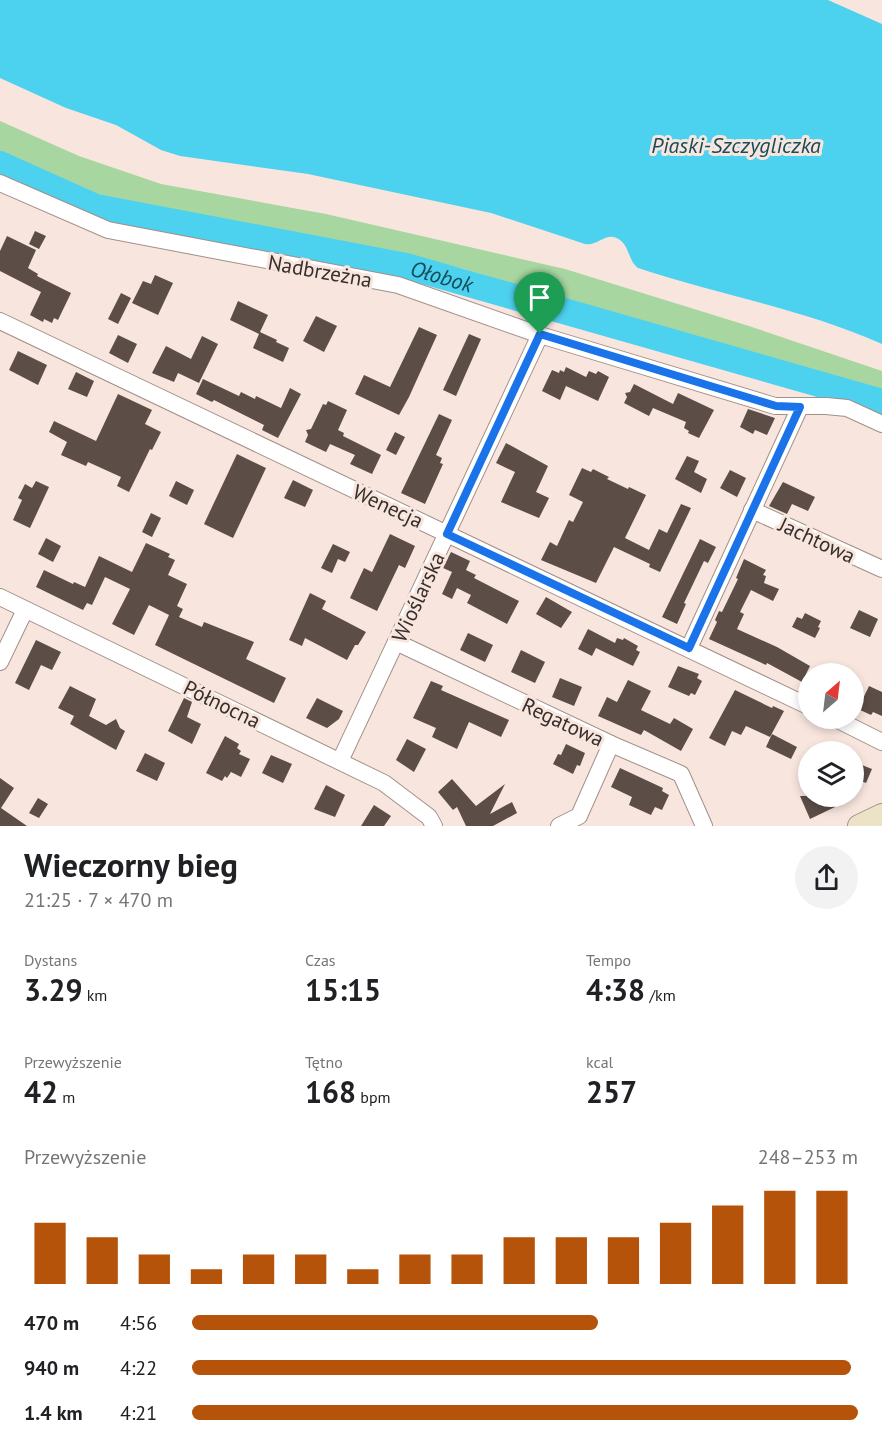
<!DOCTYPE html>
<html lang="pl">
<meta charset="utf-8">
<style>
body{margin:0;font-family:"PT Sans",sans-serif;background:#f2f2f2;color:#202124;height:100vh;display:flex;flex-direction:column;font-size:22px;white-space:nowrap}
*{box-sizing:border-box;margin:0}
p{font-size:20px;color:#757577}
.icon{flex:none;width:33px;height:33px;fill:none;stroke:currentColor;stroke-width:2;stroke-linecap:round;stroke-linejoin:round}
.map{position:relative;height:826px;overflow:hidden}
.drawer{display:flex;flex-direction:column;background:#fff;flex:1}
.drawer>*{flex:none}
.needle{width:39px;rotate:28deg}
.buttons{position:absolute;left:798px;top:663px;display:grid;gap:12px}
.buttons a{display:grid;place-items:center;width:66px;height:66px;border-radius:50%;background:#fff;box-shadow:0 3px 9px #0003;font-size:30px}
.pin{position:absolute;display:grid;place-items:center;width:51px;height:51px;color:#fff;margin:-62px -26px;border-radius:50% 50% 50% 0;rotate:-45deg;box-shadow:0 0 6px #0007}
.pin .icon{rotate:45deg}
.round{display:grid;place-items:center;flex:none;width:63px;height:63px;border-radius:32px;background:#f2f2f2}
.overview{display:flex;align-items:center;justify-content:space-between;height:102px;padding:0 24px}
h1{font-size:33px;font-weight:800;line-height:45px}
.metrics{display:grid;grid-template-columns:repeat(3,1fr);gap:9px;height:102px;padding:6px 24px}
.metrics div{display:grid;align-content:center}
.metrics b{font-size:30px;font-weight:800}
.metrics small{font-size:16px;font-weight:400}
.metrics p{font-size:16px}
.chart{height:168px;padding:12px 24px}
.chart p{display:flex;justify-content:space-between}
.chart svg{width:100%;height:108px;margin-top:6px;stroke:#b45309;stroke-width:6}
ul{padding:0 24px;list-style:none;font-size:20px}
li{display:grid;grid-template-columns:96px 72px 1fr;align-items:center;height:45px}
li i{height:15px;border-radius:8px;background:#b45309}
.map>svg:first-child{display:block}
</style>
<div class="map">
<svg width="882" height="826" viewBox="0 0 882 826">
<rect width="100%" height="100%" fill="#f8e6de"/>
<path fill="#a7d6a0" d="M0 121 79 156 161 184 326 214 565 269 749 326 882 371V394L724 345 563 300 461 268 406 255 223 226 99 200 0 155Z"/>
<path fill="#4cd1ef" d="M0 0H828L882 24V344C804 309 719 295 638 268 628 260 630 248 620 240 606 230 598 247 585 244L491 213 308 174 180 156 161 150 116 125 66 108 0 78Z"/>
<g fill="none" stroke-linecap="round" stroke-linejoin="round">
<path stroke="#4cd1ef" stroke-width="26" id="s1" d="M0 164 96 207 406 266 882 402"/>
</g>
<g fill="#5c4d47">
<path d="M35 231 46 236 39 249 29 244Z"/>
<path d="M7 236 36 250 28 268 38 274 37 276 71 293 58 320 54 318 52 323 44 319 43 322 30 315 41 292 0 271V251Z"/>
<path d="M155 275 173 283 158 315 132 303 143 281 151 284Z"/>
<path d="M121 293 131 298 118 324 108 319Z"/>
<path d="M238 301 268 315 260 332 277 340 276 342 289 348 283 362 253 348 259 334 230 320Z"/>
<path d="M316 316 337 326 324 352 303 341Z"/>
<path d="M419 327 437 335 409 397 399 415 355 394 364 375 390 387Z"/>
<path d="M469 334 481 339 456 396 443 390Z"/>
<path d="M118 335 137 344 128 363 109 353Z"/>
<path d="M202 336 218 344 199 383 178 373 174 382 152 373 166 346 191 359Z"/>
<path d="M18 351 47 365 38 385 9 370Z"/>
<path d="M566 367 586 377 589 371 596 374 598 371 609 377 598 401 566 386 560 400 542 391 552 370 559 373 560 370 564 372Z"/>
<path d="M76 372 94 381 87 397 68 389Z"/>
<path d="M203 379 239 396 241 392 255 399 256 396 281 408 290 388 301 394 278 438 262 430 264 425 214 400 212 402 196 394Z"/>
<path d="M634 384 673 404 678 393 714 410 699 438 688 433 689 431 684 428 686 422 653 408 649 416 624 403 627 397 625 393 630 392Z"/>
<path d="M118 394 152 410 145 424 161 432 152 450 150 449 129 492 117 486 121 477 88 462 86 466 61 455 67 442 49 432 54 421 96 441Z"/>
<path d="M328 401 347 410 338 430 344 433 343 436 381 455 372 474 350 464 355 455 330 444 326 452 305 442 308 435 306 430 311 429 323 404 326 405Z"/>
<path d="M748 409 775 418 767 435 755 430 753 434 740 427Z"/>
<path d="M439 414 452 420 436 455 442 458 440 463 443 464 425 504 401 493Z"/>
<path d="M395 432 405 437 396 455 386 450Z"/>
<path d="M506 443 548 466 536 492 549 498 539 518 501 502 515 472 496 463Z"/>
<path d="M237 454 266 468 233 538 204 524Z"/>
<path d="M687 456 699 461 694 472 707 479 701 493 675 479Z"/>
<path d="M582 468 591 472 593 469 609 477 607 479 628 489 629 487 646 495 625 538 649 550 659 529 667 533 681 504 691 508 660 572 649 567 650 564 614 547 596 583 541 560 550 542 557 546 569 520 573 522 583 502 569 495Z"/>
<path d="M730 470 746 478 737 497 720 488Z"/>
<path d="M293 480 313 490 305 507 284 498Z"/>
<path d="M36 481 49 487 30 528 13 520 22 500 18 498 25 484 32 488Z"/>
<path d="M176 481 194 490 187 505 169 496Z"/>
<path d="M783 482 815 497 808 511 792 504 787 514 769 506Z"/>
<path d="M151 513 161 518 152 537 142 532Z"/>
<path d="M390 534 415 546 405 568 399 565 377 611 350 598 364 568 372 572Z"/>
<path d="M46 538 61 546 53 562 38 554Z"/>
<path d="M700 539 716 547 708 563 704 561 684 603 686 604 677 624 662 617Z"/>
<path d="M146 543 170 554 168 557 175 560 168 575 187 584 177 606 183 609 179 617 202 627 204 622 254 642 246 659 286 678 274 703 155 645 169 615 149 605 134 635 112 624 130 589 105 577 92 605 87 603 83 610 36 587 44 570 73 584 74 582 85 587 99 556 132 572Z"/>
<path d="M333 544 350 552 345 562 338 559 332 573 321 568Z"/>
<path d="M451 552 470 561 466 570 476 575 474 578 519 601 507 624 467 603 471 595 457 588 452 599 442 594 452 572 443 568Z"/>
<path d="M744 559 766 570 763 575 766 576 764 583 779 589 773 601 751 590 740 612 744 614 737 629 777 647 810 666 802 682 767 663 766 665 709 639 717 622 715 620 719 611 722 612 738 579 736 578Z"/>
<path d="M310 593 326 601 322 609 366 632 358 645H355L347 660 305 638 302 646 289 640Z"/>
<path d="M546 597 572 612 561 628 536 614Z"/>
<path d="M859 610 878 619 870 637 850 628Z"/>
<path d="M805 613 821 621 818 627 820 628 815 638 792 627 797 617 802 619Z"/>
<path d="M588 629 615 643 617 638 623 640 624 638 638 646 636 650 640 652 633 666 596 648 592 656 578 649Z"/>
<path d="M468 633 493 645 485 662 460 650Z"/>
<path d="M36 640 61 652 52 670 41 665 29 690 15 683Z"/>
<path d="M521 650 545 662 535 683 511 672Z"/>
<path d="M678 666 699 674 697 678 702 681 695 695 691 693 689 696 668 687Z"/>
<path d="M560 678 582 687 574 706 552 697Z"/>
<path d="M628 680 651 691 641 710 670 724 674 718 693 729 681 751 644 730 641 735 598 716 607 697 617 702Z"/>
<path d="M431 681 443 686 441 690 509 720 501 737 469 722 457 749 432 737 436 728 413 718Z"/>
<path d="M70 686 96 699 89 716 106 725 116 719 120 728 125 731 116 750 70 724 74 716 58 708Z"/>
<path d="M869 686 882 692V716L873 712 871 715 858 709Z"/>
<path d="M735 690 772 708 773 706 784 711 770 737 746 726 741 735 732 731 725 746 709 738Z"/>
<path d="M184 698 192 702 187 717 201 724 192 744 168 731Z"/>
<path d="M317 698 343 711 339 719 327 728 306 718Z"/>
<path d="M772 734 797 747 791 759 766 747Z"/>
<path d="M225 736 239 744 237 748 241 751 239 754 250 759 241 777 231 772 227 778 225 776 222 781 206 773Z"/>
<path d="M407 739 426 749 414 772 396 760Z"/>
<path d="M566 744 585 753 580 766 577 765 573 774 553 764 558 754 561 755Z"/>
<path d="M145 753 165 763 157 781 136 771Z"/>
<path d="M271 755 292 764 283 783 262 773Z"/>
<path d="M854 762 872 769 866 783 854 778Z"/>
<path d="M620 768 663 788 662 791 669 795 662 810 655 807 651 815 629 805 632 797 611 787Z"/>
<path d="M0 778 14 788 1 808 27 826H0Z"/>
<path d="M452 779 476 806 505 784 490 814 512 802 517 813 493 826H466L457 807 453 810 438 792Z"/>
<path d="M326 785 345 795 335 817 314 809Z"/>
<path d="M800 796H830L835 807 810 819Z"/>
<path d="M38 798 48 804 39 818 29 813Z"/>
<path d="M374 805 391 816 384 826H361Z"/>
</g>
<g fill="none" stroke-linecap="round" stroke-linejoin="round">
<g stroke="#a19089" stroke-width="18">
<g id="street">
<path d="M0 183 108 230 398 285 540 335 775 406H826L847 408 882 424"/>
<path d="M0 321 808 706"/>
<path d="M752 510 882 569"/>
<path d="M0 597 384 783 429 817 434 826"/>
<path d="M396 642 611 744 681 774 704 826"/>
<path d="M689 648 800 407"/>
<path d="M0 662 25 610"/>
<path d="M834 718 882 742"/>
<path d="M340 761 540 335"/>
<path d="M559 826 579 816 611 744"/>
</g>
</g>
<g stroke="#a19089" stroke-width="24">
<path id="secondary" d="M859 826 882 815"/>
</g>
<use href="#street" stroke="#fff" stroke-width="16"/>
<use href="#secondary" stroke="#ece3c6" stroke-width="22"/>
</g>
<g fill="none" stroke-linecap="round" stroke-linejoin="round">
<g stroke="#fff" stroke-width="12">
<path id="route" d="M540 334 776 406 800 407 689 648 447 534Z"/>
</g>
<use href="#route" stroke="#1a73e8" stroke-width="8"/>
</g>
<g text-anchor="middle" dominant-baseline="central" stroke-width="6" stroke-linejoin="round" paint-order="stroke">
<g font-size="21" fill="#362f2c" stroke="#f8e6de">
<text transform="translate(320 271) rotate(10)">Nadbrzeżna</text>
<text transform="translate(388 506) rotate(25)">Wenecja</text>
<text transform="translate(817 540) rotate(25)">Jachtowa</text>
<text transform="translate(418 597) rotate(-65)">Wioślarska</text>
<text transform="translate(222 704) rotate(26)">Północna</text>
<text transform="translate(563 722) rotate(25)">Regatowa</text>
</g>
<g font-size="22" font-style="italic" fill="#144d59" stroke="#f8e6de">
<text x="736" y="145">Piaski-Szczygliczka</text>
<text stroke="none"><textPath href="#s1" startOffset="458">Ołobok</textPath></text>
</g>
</g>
</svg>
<div class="buttons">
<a><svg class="needle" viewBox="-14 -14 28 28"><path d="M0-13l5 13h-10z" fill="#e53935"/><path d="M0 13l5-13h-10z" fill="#757577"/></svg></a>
<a><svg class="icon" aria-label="layers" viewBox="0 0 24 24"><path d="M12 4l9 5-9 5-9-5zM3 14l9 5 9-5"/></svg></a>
</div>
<div class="pin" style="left:540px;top:334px;background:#1e9e55"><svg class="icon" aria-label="arrive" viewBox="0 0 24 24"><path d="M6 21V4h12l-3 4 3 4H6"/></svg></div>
</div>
<section class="drawer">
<div class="overview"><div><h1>Wieczorny bieg</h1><p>21:25 · 7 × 470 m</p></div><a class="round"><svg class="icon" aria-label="share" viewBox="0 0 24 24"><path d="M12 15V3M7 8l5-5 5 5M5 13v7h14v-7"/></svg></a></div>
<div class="metrics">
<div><p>Dystans</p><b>3.29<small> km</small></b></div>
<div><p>Czas</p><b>15:15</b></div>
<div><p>Tempo</p><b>4:38<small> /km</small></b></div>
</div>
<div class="metrics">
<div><p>Przewyższenie</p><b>42<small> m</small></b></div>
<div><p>Tętno</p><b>168<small> bpm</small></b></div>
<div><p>kcal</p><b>257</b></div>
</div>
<div class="chart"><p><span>Przewyższenie</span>248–253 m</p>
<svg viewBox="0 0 160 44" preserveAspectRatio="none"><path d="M5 44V19M15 44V25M25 44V32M35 44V38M45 44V32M55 44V32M65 44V38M75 44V32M85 44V32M95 44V25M105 44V25M115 44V25M125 44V19M135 44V12M145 44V6M155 44V6"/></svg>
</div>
<ul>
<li><b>470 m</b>4:56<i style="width:61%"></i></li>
<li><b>940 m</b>4:22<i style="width:99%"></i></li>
<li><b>1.4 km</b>4:21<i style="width:100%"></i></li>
</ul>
</section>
